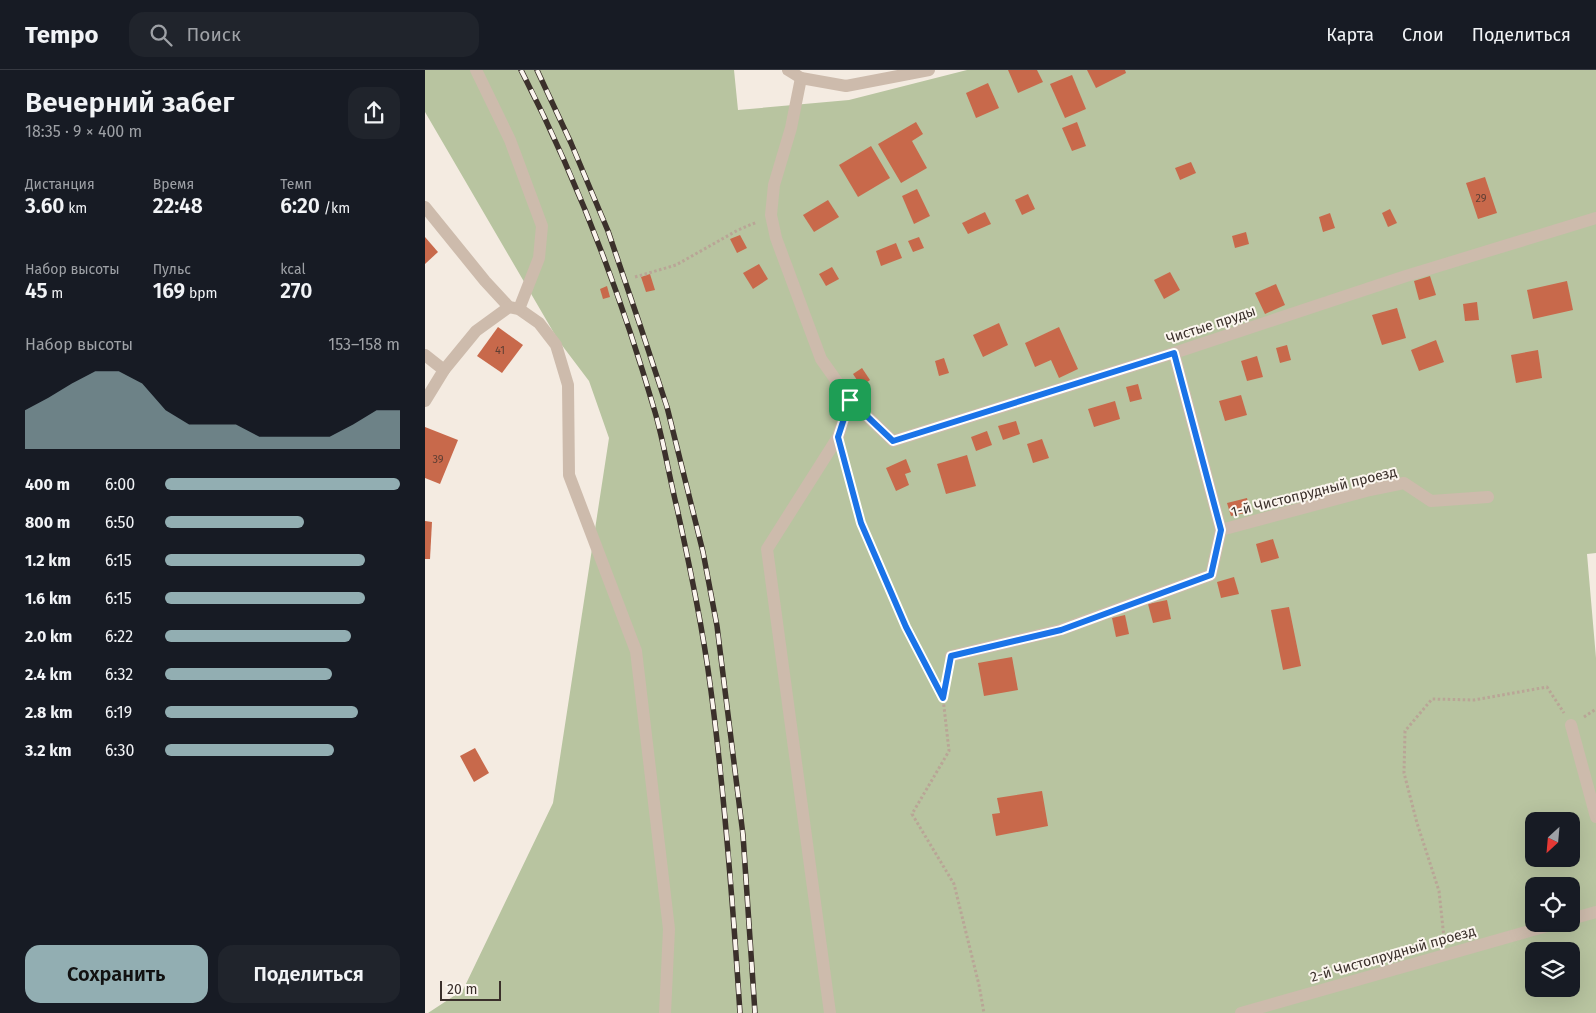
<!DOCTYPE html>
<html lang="ru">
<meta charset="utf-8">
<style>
body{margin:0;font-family:"Fira Sans",sans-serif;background:#20242c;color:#f1f3f6;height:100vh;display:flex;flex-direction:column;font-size:19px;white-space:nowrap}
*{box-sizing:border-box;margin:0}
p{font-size:16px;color:#9ea1a6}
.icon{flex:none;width:28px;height:28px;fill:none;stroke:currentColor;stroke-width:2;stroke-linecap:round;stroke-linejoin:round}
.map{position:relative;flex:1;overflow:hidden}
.drawer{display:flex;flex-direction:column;background:#171b24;width:425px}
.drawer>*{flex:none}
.needle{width:32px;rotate:206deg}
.tools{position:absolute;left:1100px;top:742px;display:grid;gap:10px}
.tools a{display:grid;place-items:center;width:55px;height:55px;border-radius:10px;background:#171b24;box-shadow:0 5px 20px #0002;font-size:25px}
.scale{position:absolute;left:15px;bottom:12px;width:61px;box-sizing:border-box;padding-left:5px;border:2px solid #3b302b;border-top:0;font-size:14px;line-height:18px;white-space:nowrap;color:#3b302b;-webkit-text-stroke:4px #fbf5ee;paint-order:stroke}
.pin{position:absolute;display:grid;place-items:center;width:42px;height:42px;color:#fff;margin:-21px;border-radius:10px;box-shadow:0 2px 8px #0006}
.round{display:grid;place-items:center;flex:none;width:52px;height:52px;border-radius:15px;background:#20242c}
.headline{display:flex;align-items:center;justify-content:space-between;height:85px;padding:0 25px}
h1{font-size:28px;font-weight:600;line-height:38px}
.metrics{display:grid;grid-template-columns:repeat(3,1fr);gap:8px;height:85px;padding:5px 25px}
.metrics div{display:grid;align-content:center}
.metrics b{font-size:21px;font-weight:600}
.metrics small{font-size:14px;font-weight:400}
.metrics p{font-size:14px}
.chart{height:140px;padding:10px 25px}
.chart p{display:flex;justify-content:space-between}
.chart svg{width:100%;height:90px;margin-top:5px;fill:#92aeb2;opacity:.7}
.button{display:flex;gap:10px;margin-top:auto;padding:10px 25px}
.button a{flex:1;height:58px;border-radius:15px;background:#92aeb2;color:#111;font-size:20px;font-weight:600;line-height:58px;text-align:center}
.button a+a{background:#20242c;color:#f1f3f6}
ul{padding:0 25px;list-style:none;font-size:16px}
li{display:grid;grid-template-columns:80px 60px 1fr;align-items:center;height:38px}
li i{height:12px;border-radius:6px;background:#92aeb2}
header{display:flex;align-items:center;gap:30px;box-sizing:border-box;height:70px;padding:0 25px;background:#171b24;border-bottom:1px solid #363941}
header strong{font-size:24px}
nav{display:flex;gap:28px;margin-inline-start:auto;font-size:18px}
.search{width:350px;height:45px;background:#20242c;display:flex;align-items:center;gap:12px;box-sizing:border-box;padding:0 18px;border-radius:15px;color:#9ea1a6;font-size:19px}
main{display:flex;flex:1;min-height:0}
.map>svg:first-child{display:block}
</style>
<header>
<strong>Tempo</strong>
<div class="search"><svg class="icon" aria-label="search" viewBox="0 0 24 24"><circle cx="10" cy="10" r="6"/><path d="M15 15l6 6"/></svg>Поиск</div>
<nav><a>Карта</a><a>Слои</a><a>Поделиться</a></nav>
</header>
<main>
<section class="drawer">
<div class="headline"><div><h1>Вечерний забег</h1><p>18:35 · 9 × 400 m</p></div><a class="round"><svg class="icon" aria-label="share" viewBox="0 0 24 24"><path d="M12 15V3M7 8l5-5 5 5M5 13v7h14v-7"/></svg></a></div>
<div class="metrics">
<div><p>Дистанция</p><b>3.60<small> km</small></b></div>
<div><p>Время</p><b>22:48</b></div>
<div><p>Темп</p><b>6:20<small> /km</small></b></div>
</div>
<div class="metrics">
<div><p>Набор высоты</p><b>45<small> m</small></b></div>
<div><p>Пульс</p><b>169<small> bpm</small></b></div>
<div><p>kcal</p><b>270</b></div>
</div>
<div class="chart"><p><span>Набор высоты</span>153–158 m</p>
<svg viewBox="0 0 160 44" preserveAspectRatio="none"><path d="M0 44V25L10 19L20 12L30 6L40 6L50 12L60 25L70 32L80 32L90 32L100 38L110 38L120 38L130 38L140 32L150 25L160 25V44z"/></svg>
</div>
<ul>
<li><b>400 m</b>6:00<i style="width:100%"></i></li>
<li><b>800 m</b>6:50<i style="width:59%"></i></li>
<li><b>1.2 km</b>6:15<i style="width:85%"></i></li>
<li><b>1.6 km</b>6:15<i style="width:85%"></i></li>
<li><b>2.0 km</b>6:22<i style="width:79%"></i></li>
<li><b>2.4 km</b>6:32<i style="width:71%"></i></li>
<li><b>2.8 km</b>6:19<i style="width:82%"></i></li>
<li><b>3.2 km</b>6:30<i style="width:72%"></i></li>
</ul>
<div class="button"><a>Сохранить</a><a>Поделиться</a></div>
</section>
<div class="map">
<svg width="1171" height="943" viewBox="0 0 1171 943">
<rect width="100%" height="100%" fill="#f4ebe1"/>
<path fill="#b8c4a0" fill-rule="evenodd" d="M0 0H309L313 40 424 30 542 0H1171V483L1162 484 1171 588V943H3L38 920 128 733 184 368 164 311 133 270 0 42ZM1109 751H1146V789H1109ZM1109 816H1146V854H1109ZM1109 881H1146V919H1109Z"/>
<g fill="#c8694b">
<path d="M583 0H612L618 12 593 23Z"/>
<path d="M662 0H700L701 3 671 18Z"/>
<path d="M647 5 661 39 640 48 625 14Z"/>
<path d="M563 13 574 38 551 48 541 23Z"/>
<path d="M491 52 498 64 487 71 502 98 476 113 453 74Z"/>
<path d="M652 52 661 76 647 81 637 58Z"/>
<path d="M446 76 465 108 433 127 414 95Z"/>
<path d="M766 92 771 103 755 110 750 98Z"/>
<path d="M1060 107 1072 143 1053 149 1041 113Z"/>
<path d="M492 119 505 146 489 154 477 126Z"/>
<path d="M603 124 610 139 597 145 590 130Z"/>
<path d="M403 130 414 147 389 162 378 145Z"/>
<path d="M965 139 972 153 963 157 957 143Z"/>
<path d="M560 142 566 154 543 164 537 153Z"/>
<path d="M905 143 910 158 898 162 894 147Z"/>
<path d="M821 162 824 174 810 178 807 166Z"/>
<path d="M315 165 322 178 312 183 305 169Z"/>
<path d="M0 167 13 182 0 194Z"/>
<path d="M494 167 499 178 488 182 483 171Z"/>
<path d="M471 173 477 188 456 196 451 181Z"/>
<path d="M334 194 343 209 328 219 318 203Z"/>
<path d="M407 197 414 209 401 216 394 204Z"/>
<path d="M745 202 755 220 739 229 729 210Z"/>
<path d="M225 204 230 220 221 222 216 207Z"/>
<path d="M1005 206 1011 225 994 230 989 211Z"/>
<path d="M1142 211 1148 240 1108 249 1102 220Z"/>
<path d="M851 214 860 235 840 244 830 223Z"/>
<path d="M182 216 185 227 178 229 175 219Z"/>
<path d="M1052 232 1054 250 1040 251 1038 234Z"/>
<path d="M972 238 981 268 957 275 947 245Z"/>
<path d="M574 253 583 275 558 287 548 265Z"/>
<path d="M73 257 98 275 77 303 52 286Z"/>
<path d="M634 257 653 299 634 308 626 290 610 297 600 273Z"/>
<path d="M1011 270 1019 292 994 301 986 280Z"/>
<path d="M862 275 866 290 855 293 851 278Z"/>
<path d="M1113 280 1117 308 1091 313 1086 285Z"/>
<path d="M832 286 838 307 822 311 816 291Z"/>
<path d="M519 288 524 303 514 306 510 291Z"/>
<path d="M437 298 445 310 436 316 428 304Z"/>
<path d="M713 314 717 329 705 332 701 317Z"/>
<path d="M816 325 822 345 800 351 794 331Z"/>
<path d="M690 331 695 349 669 357 663 339Z"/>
<path d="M591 351 595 364 578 370 573 356Z"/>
<path d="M0 357 33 370 15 414 0 408Z"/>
<path d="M562 361 567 375 551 381 546 367Z"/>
<path d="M617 369 624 388 608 393 602 374Z"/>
<path d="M542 385 551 416 521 424 512 394Z"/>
<path d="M481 389 486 402 480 404 484 415 471 421 461 398Z"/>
<path d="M822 428 825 442 806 446 802 433Z"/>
<path d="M0 451 7 452 5 489H0Z"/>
<path d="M848 469 854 488 836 493 831 474Z"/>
<path d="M809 507 814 524 796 528 792 512Z"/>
<path d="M742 530 746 549 728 553 723 534Z"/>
<path d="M864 537 876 596 858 600 846 540Z"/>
<path d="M700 545 704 564 691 567 687 548Z"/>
<path d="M587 587 593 620 559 626 553 593Z"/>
<path d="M50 678 64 703 49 712 35 686Z"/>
<path d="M617 721 623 756 571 766 567 744 575 743 572 728Z"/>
</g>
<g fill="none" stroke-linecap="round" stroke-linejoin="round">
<g stroke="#b9a596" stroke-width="3" stroke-dasharray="2.5 2.5" stroke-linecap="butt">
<path d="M210 207 251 195 313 160 332 152"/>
<path d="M418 387 436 453 481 557 518 628"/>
<path d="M524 600 518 628 524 681 487 744 529 814 554 915 559 943"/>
<path d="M1159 647 1171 639"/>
<path d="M1019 868 1014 821 992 753 979 703 980 661 1007 629 1049 630 1122 617 1139 643"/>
</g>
<g stroke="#cdbbac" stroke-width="12">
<path d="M376 8 366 58 349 115 346 145 351 168 396 289 425 330 413 367 342 479 405 943"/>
<path d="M0 137 60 211 84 237 94 239 114 253 131 275 143 315 144 405 211 581 244 859 240 943"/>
<path d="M749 283 796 460"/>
<path d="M425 330 468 371 749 283 981 206 1171 148"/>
<path d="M526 586 635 560 786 505 796 460 945 420 979 413 1006 431 1063 427"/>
<path d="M1146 655 1171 747"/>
<path d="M1146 849 1171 842"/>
<path d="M816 943 1129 854"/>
</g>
<g stroke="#cdbbac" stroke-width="12">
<path d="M51 0 85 70 117 156 114 188 94 239"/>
<path d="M363 0 376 8 421 16 504 0"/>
<path d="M0 285 19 300"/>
<path d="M0 331 19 300 51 261 84 237"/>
</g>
<g stroke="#3b302b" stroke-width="5.5">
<g id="rail">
<path d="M96 0C152 109 196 225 230 342 239 373 244 406 252 438 265 498 278 559 286 621 300 728 308 835 315 943"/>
<path d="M112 0 146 73 183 161 216 258 242 337 278 482 292 556 318 765 330 943"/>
</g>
</g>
<use href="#rail" stroke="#fbf5ee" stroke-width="4" stroke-dasharray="11" stroke-linecap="butt"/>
</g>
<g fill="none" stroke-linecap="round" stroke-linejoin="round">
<g stroke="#fff" stroke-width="10">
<path id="route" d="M749 283 796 460 786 505 636 560 526 586 518 628 481 557 436 453 413 367 425 330 468 371Z"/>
</g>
<use href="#route" stroke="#1a73e8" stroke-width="6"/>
</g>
<g text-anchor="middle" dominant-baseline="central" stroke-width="4" stroke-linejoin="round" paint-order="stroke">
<g font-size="11" fill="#5e3e33">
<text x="1056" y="128">29</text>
<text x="75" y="280">41</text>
<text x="13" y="389">39</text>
</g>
<g font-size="14" fill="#3b302b" stroke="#fbf5ee">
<text transform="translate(786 255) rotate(-18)">Чистые пруды</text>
<text transform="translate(889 422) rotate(-14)">1-й Чистопрудный проезд</text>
<text transform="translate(968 884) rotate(-16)">2-й Чистопрудный проезд</text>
</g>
</g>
</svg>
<div class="tools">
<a><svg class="needle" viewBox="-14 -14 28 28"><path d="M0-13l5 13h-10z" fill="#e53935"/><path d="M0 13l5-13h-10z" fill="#9ea1a6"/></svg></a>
<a><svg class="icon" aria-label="locate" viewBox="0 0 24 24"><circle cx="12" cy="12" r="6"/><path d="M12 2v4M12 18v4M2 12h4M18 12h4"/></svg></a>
<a><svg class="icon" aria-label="layers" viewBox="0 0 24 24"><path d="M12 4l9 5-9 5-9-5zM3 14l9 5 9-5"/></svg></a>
</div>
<div class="scale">20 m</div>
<div class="pin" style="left:425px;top:330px;background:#1e9e55"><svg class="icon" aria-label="arrive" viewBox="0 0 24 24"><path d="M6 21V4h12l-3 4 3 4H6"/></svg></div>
</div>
</main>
